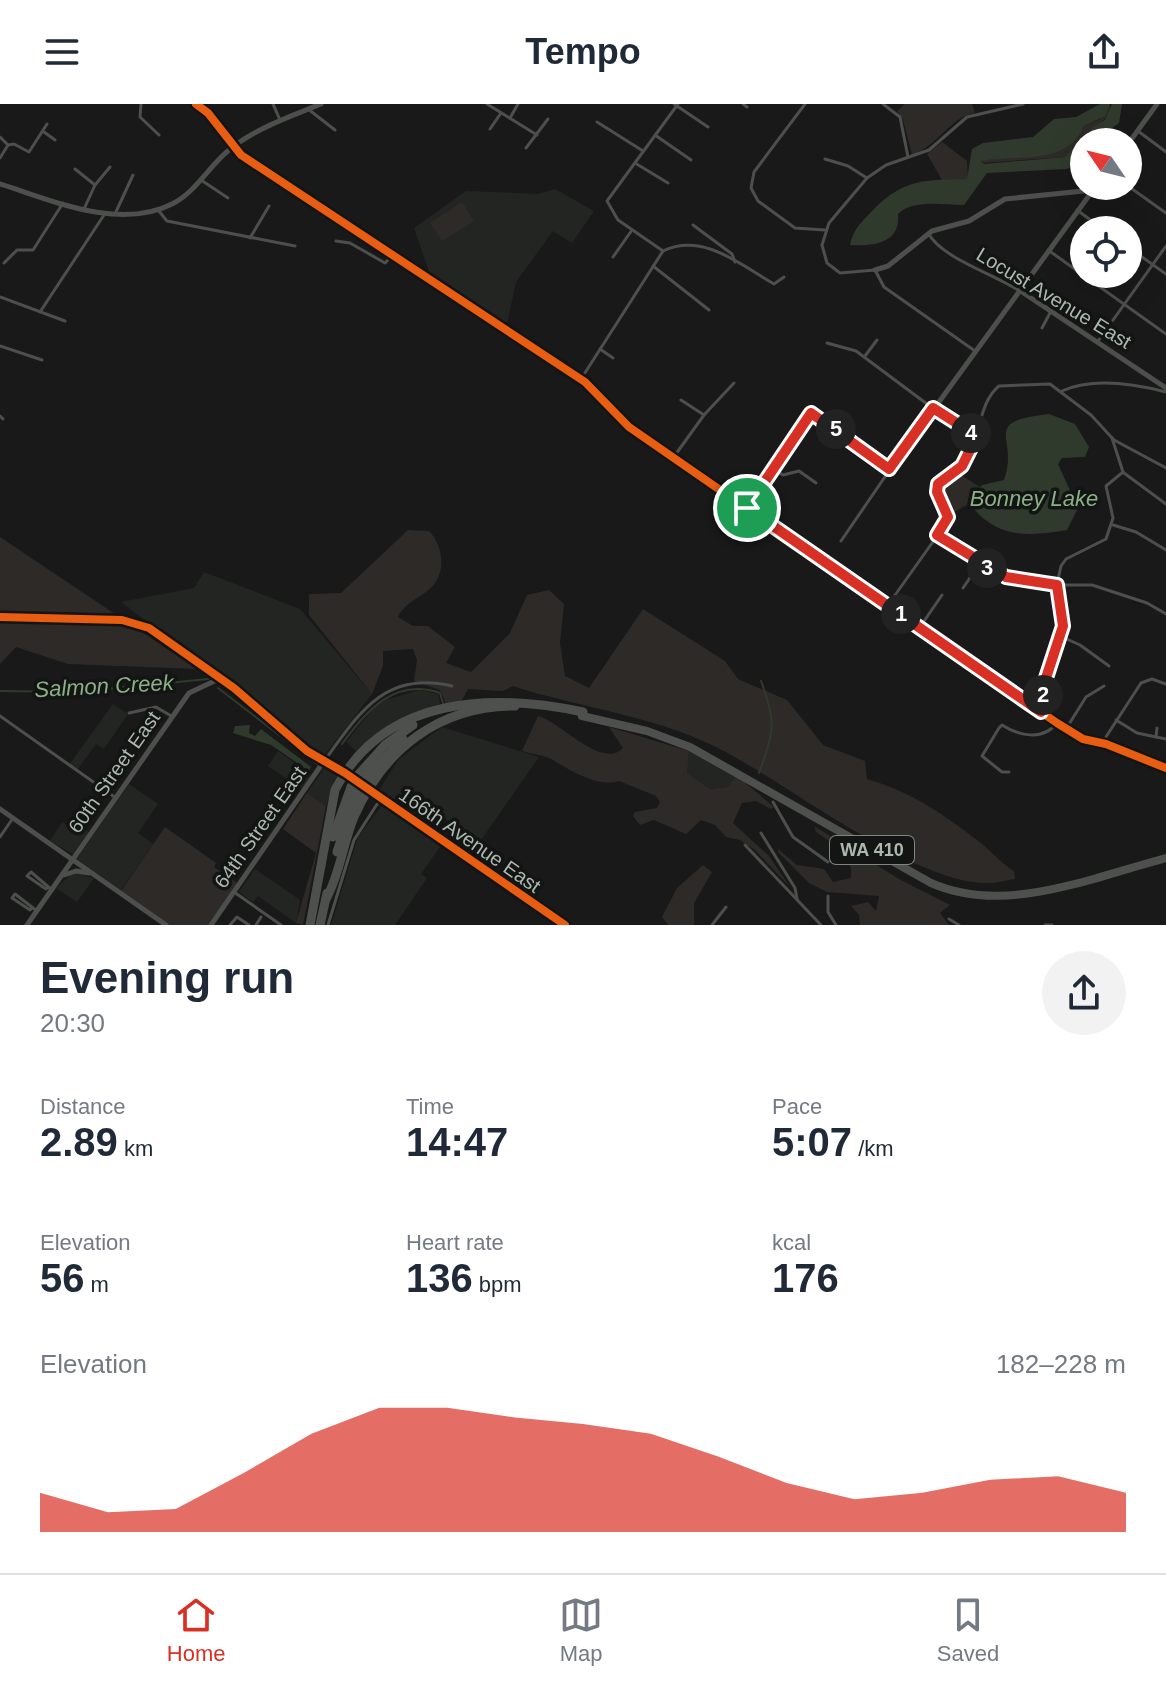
<!DOCTYPE html>
<meta charset="utf-8">
<style>
body{margin:0;font-family:Helvetica,sans-serif;background:#f2f2f3;color:#1f2937;height:100vh;display:flex;flex-direction:column;font-size:30px;white-space:nowrap}
*{box-sizing:border-box;margin:0}
p{font-size:26px;color:#747a83}
.icon{flex:none;width:44px;height:44px;fill:none;stroke:currentColor;stroke-width:2;stroke-linecap:round;stroke-linejoin:round}
.map{position:relative;height:821px;overflow:hidden}
.details{display:flex;flex-direction:column;background:#fff;flex:1}
.details>*{flex:none}
.needle{width:52px;rotate:305deg}
.fabs{position:absolute;left:1070px;top:24px;display:grid;gap:16px}
.fabs a{display:grid;place-items:center;width:72px;height:72px;border-radius:50%;background:#fff;box-shadow:0 8px 32px #0002;font-size:40px}
.pin{position:absolute;display:grid;place-items:center;width:68px;height:68px;color:#fff;margin:-34px;border:4px solid #fff;border-radius:50%;box-shadow:0 2px 8px #0007}
.km{position:absolute;width:40px;height:40px;margin:-20px;border-radius:50%;background:#222;color:#fff;font-size:22px;line-height:40px;text-align:center}
.round{display:grid;place-items:center;flex:none;width:84px;height:84px;border-radius:42px;background:#f2f2f3}
.summary{display:flex;align-items:center;justify-content:space-between;height:136px;padding:0 40px}
h1{font-size:44px;font-weight:700;line-height:60px}
.stats{display:grid;grid-template-columns:repeat(3,1fr);gap:12px;height:136px;padding:8px 40px}
.stats div{display:grid;align-content:center}
.stats b{font-size:40px;font-weight:700}
.stats small{font-size:22px;font-weight:400}
.stats p{font-size:22px}
.chart{height:224px;padding:16px 40px}
.chart p{display:flex;justify-content:space-between}
.chart svg{width:100%;height:144px;margin-top:8px;fill:#d93025;opacity:.7}
header{display:flex;justify-content:space-between;align-items:center;height:104px;padding:0 40px;background:#fff;font-size:36px;font-weight:700}
.tabs{display:flex;justify-content:space-around;align-items:center;height:112px;border-top:2px solid #e0e1e3;background:#fff;font-size:22px;color:#747a83}
.tabs a{display:grid;justify-items:center;gap:4px}
.tabs .current{color:#d93025}
.map>svg:first-child{display:block}
</style>
<header><svg class="icon" aria-label="menu" viewBox="0 0 24 24"><path d="M4 6h16M4 12h16M4 18h16"/></svg>Tempo<svg class="icon" aria-label="share" viewBox="0 0 24 24"><path d="M12 15V3M7 8l5-5 5 5M5 13v7h14v-7"/></svg></header>
<div class="map">
<svg width="1166" height="821" viewBox="0 0 1166 821">
<rect width="100%" height="100%" fill="#191919"/>
<g fill="#232523">
<path d="M555 85 594 107 572 139 553 127 516 178 506 224 432 176 414 124 466 87 538 90Z"/>
<path d="M204 468 300 505 372 590 323 653 121 498 194 484Z"/>
<path d="M419 586 438 590 440 600 389 621 358 649 346 638 379 598Z"/>
<path d="M113 600 128 610 104 645 96 640 77 666 69 661Z"/>
<path d="M442 623 539 653 479 739 436 708 426 721 379 686 399 655Z"/>
<path d="M278 647 311 671 302 685 268 662Z"/>
<path d="M689 647 711 657 737 672 727 683 710 685 686 669Z"/>
<path d="M325 663 339 670 326 702 307 689Z"/>
<path d="M129 680 158 700 138 729 153 740 120 787 76 756Z"/>
<path d="M383 700 442 740 421 770 427 774 395 821H331L358 733Z"/>
<path d="M62 718 70 723 74 718 89 728 73 750 50 737Z"/>
<path d="M255 765 300 796 296 819 258 792 253 798 239 788Z"/>
<path d="M73 769 94 774 77 798 56 784Z"/>
</g>
<g fill="#2e2a27">
<path d="M905 0H972L975 9C951 12 938 42 912 51L903 16 897 7Z"/>
<path d="M1110 0V10L1065 53 982 59 983 56C1017 52 1069 58 1084 22L1100 15Z"/>
<path d="M942 38 967 57 968 75 942 76 927 50Z"/>
<path d="M462 98 474 117 442 137 430 119Z"/>
<path d="M958 369 980 383 972 398 951 410 939 383 943 375Z"/>
<path d="M408 426 429 427C442 440 446 464 435 479 424 494 407 495 398 513L413 522H428L455 543 446 559 471 568 510 529 527 491 549 486 564 500 560 539 565 572 589 584 643 505 725 557 738 575 787 596 823 641 865 657 867 675C914 689 943 710 981 739 993 749 1001 759 1014 767L1015 775C1006 776 995 780 985 779 911 778 785 677 716 643 651 611 580 604 513 582L503 587 468 585 461 598 446 600 440 586 414 577 417 556 413 545 383 547V562L372 590 309 511V490L341 489Z"/>
<path d="M0 433 197 565 68 560 16 543 0 560Z"/>
<path d="M538 612C561 618 602 666 623 644L609 623 689 647 687 669 710 685 727 683 737 672 774 703 771 705 756 697 742 699 733 719 769 752 790 783 755 746 740 736 726 733 715 721 701 716 686 730 654 716 640 721 633 712 635 708 657 704 660 698 656 692 619 677C599 684 569 666 553 656 545 651 531 650 522 647Z"/>
<path d="M307 689 326 702 303 821 296 819 316 749 283 725Z"/>
<path d="M814 722 899 775 950 801 940 809 949 821H860L859 811 851 802 868 798 876 807 879 792 827 788 809 779 778 748V745L797 761 824 765 833 778 851 774C854 750 834 740 816 728Z"/>
<path d="M165 723 216 759 214 763 237 779 208 821H169L121 787Z"/>
<path d="M703 761 712 768 694 799V821H668L662 813 677 784Z"/>
</g>
<g fill="#2f3a2d">
<path d="M1100 0H1110L1105 12 1084 22C1067 63 1016 50 981 57L984 60 1065 53 1093 23 1105 16 1112 0H1122L1119 19 1093 38H1084C1084 51 1078 59 1067 65L987 69 964 101C944 101 913 95 898 110 901 140 872 142 850 141 853 124 863 117 874 105 905 74 926 76 967 75L972 45 983 39 1033 33 1054 15 1076 13Z"/>
<path d="M1049 310 1075 320 1089 343 1085 353 1062 354 1058 360 1078 404 1067 426C1032 432 999 435 974 405L973 391 982 381 1004 376C1020 333 978 318 1049 310Z"/>
<path d="M250 621 249 629 255 632 261 625 311 663 309 667 271 641 233 629 235 622Z"/>
</g>
<g fill="none" stroke-linecap="round" stroke-linejoin="round">
<g stroke="#2f3a2d" stroke-width="2">
<path d="M218 584 317 660"/>
<path d="M0 587 75 588 208 575"/>
<path d="M342 640C366 607 395 573 440 589L443 599"/>
<path d="M759 669C774 626 777 620 761 577"/>
</g>
<g stroke="#4c4f4c" stroke-width="3">
<path d="M141 0 140 13 159 31"/>
<path d="M196 0 208 9 232 44"/>
<path d="M273 0 280 16"/>
<path d="M487 0 537 31"/>
<path d="M674 0 708 23"/>
<path d="M743 0 747 3"/>
<path d="M805 0 754 68 751 84 758 97 795 124 825 126"/>
<path d="M883 0 900 13 908 53"/>
<path d="M308 5 335 26"/>
<path d="M510 14 518 0"/>
<path d="M597 18 643 47"/>
<path d="M490 25 501 9"/>
<path d="M1138 27 1166 48"/>
<path d="M44 28 55 36"/>
<path d="M655 31 691 56"/>
<path d="M0 33 8 41 14 40 29 48 47 20"/>
<path d="M526 44 548 15"/>
<path d="M0 54 8 41"/>
<path d="M825 55 848 62 867 74"/>
<path d="M635 59 668 79"/>
<path d="M75 65 95 81"/>
<path d="M201 76 228 94"/>
<path d="M1128 82 1166 109"/>
<path d="M84 105 95 81 110 63"/>
<path d="M158 106 167 117 295 142"/>
<path d="M1077 106 1104 126"/>
<path d="M115 110 133 71"/>
<path d="M693 121 732 150 735 158"/>
<path d="M928 129C942 154 991 169 1018 186"/>
<path d="M250 134 269 102"/>
<path d="M336 137 350 139 385 159 391 153"/>
<path d="M1128 143 1166 170"/>
<path d="M1048 146 1166 230"/>
<path d="M663 147 618 116 607 97 678 0"/>
<path d="M663 147C703 128 741 161 774 180L784 173"/>
<path d="M613 153 632 126"/>
<path d="M4 159 17 146H33L63 99"/>
<path d="M653 162 709 206"/>
<path d="M0 193 65 217"/>
<path d="M40 208 104 111"/>
<path d="M1042 224 1051 207"/>
<path d="M1098 237 1166 142"/>
<path d="M827 239 856 247 931 303"/>
<path d="M0 242 42 256"/>
<path d="M600 245 613 254"/>
<path d="M975 247 884 183 875 166 840 169 827 159 822 141 829 119 867 74 886 61 929 46 967 13 1023 0"/>
<path d="M865 252 877 236"/>
<path d="M581 275 663 147"/>
<path d="M1062 287C1093 273 1135 280 1166 288"/>
<path d="M681 296 704 311"/>
<path d="M0 312 3 315"/>
<path d="M1112 334 1123 368"/>
<path d="M673 354 704 311 734 279"/>
<path d="M773 365 783 371 799 367 816 379"/>
<path d="M1124 369 1166 400"/>
<path d="M1113 421 1136 428 1166 446"/>
<path d="M937 431 1006 473 1057 481H1092L1147 499 1166 510"/>
<path d="M841 437 891 364 894 370"/>
<path d="M963 484 980 459"/>
<path d="M888 501 947 418C951 404 936 394 938 380 947 368 961 366 969 351 980 330 980 297 999 282L1050 280 1091 311 1114 336 1166 364"/>
<path d="M920 523 942 491"/>
<path d="M1060 532 1080 541 1109 562"/>
<path d="M1041 608 1045 577 1063 522 1056 485 1061 462 1066 455 1106 435 1113 414 1106 382 1123 368"/>
<path d="M129 609 156 603 173 613"/>
<path d="M0 612 116 694"/>
<path d="M1116 616 1137 629 1166 635"/>
<path d="M1066 625 1086 593 1104 582"/>
<path d="M1156 633 1157 624"/>
<path d="M1102 639 1141 579 1152 575 1166 580"/>
<path d="M325 656C359 609 385 566 452 582"/>
<path d="M1009 668H1002L982 652 999 624 1002 621C1019 632 1043 637 1057 619"/>
<path d="M773 698 793 733 828 758"/>
<path d="M761 729 795 784 797 795"/>
<path d="M0 733 13 714"/>
<path d="M745 741 821 821"/>
<path d="M48 783 46 785 27 772 31 768 52 786"/>
<path d="M234 788 281 821"/>
<path d="M828 792V808L836 821"/>
<path d="M32 804 30 806 12 794 15 790 37 807"/>
<path d="M949 815 959 821"/>
<path d="M230 821 237 813 249 821"/>
<path d="M256 821 261 813"/>
<path d="M328 821 354 736 381 694"/>
<path d="M712 821 726 803"/>
<path d="M1045 821H1052"/>
</g>
<g stroke="#4c4f4c" stroke-width="5">
<path d="M1128 40 1157 0"/>
<path d="M232 44 324 109 585 278 629 323 1066 625 1083 635 1106 640 1166 664"/>
<path d="M0 80C51 96 119 127 172 100 196 88 208 63 229 46 256 24 289 13 321 0"/>
<path d="M875 166 888 162 932 127 969 117 1005 95 1093 86"/>
<path d="M1019 186 1166 284"/>
<path d="M933 304 977 332"/>
<path d="M747 404 811 309 891 364 1096 82"/>
<path d="M0 513 122 516 149 524 234 584 307 647 356 677"/>
<path d="M368 685 565 821"/>
<path d="M0 705 166 821"/>
<path d="M64 771 76 767 89 769"/>
<path d="M27 821 189 589 221 574"/>
<path d="M211 821 324 657"/>
</g>
<path stroke="#4e504e" stroke-width="8" d="M582 612 647 627 690 643 931 779C1006 812 1092 773 1166 754"/>
<g stroke="#4e504e" stroke-width="9">
<path d="M359 670 385 641 413 621"/>
<path d="M364 676 403 635"/>
<path d="M333 733 351 683"/>
<path d="M337 748 358 685"/>
<path d="M326 795C340 770 343 739 354 713 384 645 439 602 515 602"/>
<path d="M310 821 335 686C384 591 493 589 583 608"/>
<path d="M320 821 327 789"/>
</g>
<g stroke="#4e504e" stroke-width="9">
<path d="M351 683 359 670"/>
<path d="M358 685 364 676"/>
</g>
<g stroke="#131514" stroke-width="13">
<g id="cycleway">
<path d="M196 0 208 9 241 51 585 278 629 323 1057 619 1083 635 1106 640 1166 664"/>
<path d="M0 513 122 516 149 524 234 584 307 647 345 669 565 821"/>
</g>
</g>
<use href="#cycleway" stroke="#e95d12" stroke-width="8"/>
</g>
<g fill="none" stroke-linecap="round" stroke-linejoin="round">
<g stroke="#fff" stroke-width="16">
<path id="route" d="M933 304 977 332 962 362 938 380 937 388 948 413 937 431 1006 473 1057 481 1063 522 1045 577 1041 608 747 404 811 309 889 365Z"/>
</g>
<use href="#route" stroke="#d93025" stroke-width="10"/>
</g>
<g text-anchor="middle" dominant-baseline="central" stroke-width="7" stroke-linejoin="round" paint-order="stroke">
<rect fill="#131514" stroke="#7e877f" stroke-width="2" x="830" y="732" width="84" height="28" rx="6"/>
<g font-size="18" font-weight="bold" fill="#acb8ad">
<text x="872" y="746">WA 410</text>
</g>
<g font-size="20" fill="#acb8ad" stroke="#131514">
<text transform="translate(1054 194) rotate(31)">Locust Avenue East</text>
<text transform="translate(114 668) rotate(-55)">60th Street East</text>
<text transform="translate(260 723) rotate(-55)">64th Street East</text>
<text transform="translate(470 736) rotate(35)">166th Avenue East</text>
</g>
<g font-size="22" font-style="italic" fill="#8bb086" stroke="#131514">
<text x="1034" y="394">Bonney Lake</text>
<text transform="translate(104 582) rotate(-3)">Salmon Creek</text>
</g>
</g>
</svg>
<div class="fabs">
<a><svg class="needle" viewBox="-14 -14 28 28"><path d="M0-13l5 13h-10z" fill="#e53935"/><path d="M0 13l5-13h-10z" fill="#747a83"/></svg></a>
<a><svg class="icon" aria-label="locate" viewBox="0 0 24 24"><circle cx="12" cy="12" r="6"/><path d="M12 2v4M12 18v4M2 12h4M18 12h4"/></svg></a>
</div>
<div class="pin" style="left:747px;top:404px;background:#1e9e55"><svg class="icon" aria-label="arrive" viewBox="0 0 24 24"><path d="M6 21V4h12l-3 4 3 4H6"/></svg></div>
<b class="km" style="left:901px;top:510px">1</b>
<b class="km" style="left:1043px;top:591px">2</b>
<b class="km" style="left:987px;top:464px">3</b>
<b class="km" style="left:971px;top:329px">4</b>
<b class="km" style="left:836px;top:325px">5</b>
</div>
<section class="details">
<div class="summary"><div><h1>Evening run</h1><p>20:30</p></div><a class="round"><svg class="icon" aria-label="share" viewBox="0 0 24 24"><path d="M12 15V3M7 8l5-5 5 5M5 13v7h14v-7"/></svg></a></div>
<div class="stats">
<div><p>Distance</p><b>2.89<small> km</small></b></div>
<div><p>Time</p><b>14:47</b></div>
<div><p>Pace</p><b>5:07<small> /km</small></b></div>
</div>
<div class="stats">
<div><p>Elevation</p><b>56<small> m</small></b></div>
<div><p>Heart rate</p><b>136<small> bpm</small></b></div>
<div><p>kcal</p><b>176</b></div>
</div>
<div class="chart"><p><span>Elevation</span>182–228 m</p>
<svg viewBox="0 0 160 44" preserveAspectRatio="none"><path d="M0 44V32L10 38L20 37L30 26L40 14L50 6L60 6L70 9L80 11L90 14L100 21L110 29L120 34L130 32L140 28L150 27L160 32V44z"/></svg>
</div>
</section>
<nav class="tabs">
<a class="current"><svg class="icon" aria-label="home" viewBox="0 0 24 24"><path d="M3 11l9-7 9 7M6 9v11h12V9"/></svg>Home</a>
<a><svg class="icon" aria-label="map" viewBox="0 0 24 24"><path d="M3 6l6-2 6 2 6-2v14l-6 2-6-2-6 2zM9 4v14M15 6v14"/></svg>Map</a>
<a><svg class="icon" aria-label="saved" viewBox="0 0 24 24"><path d="M7 4h10v16l-5-4-5 4z"/></svg>Saved</a>
</nav>
